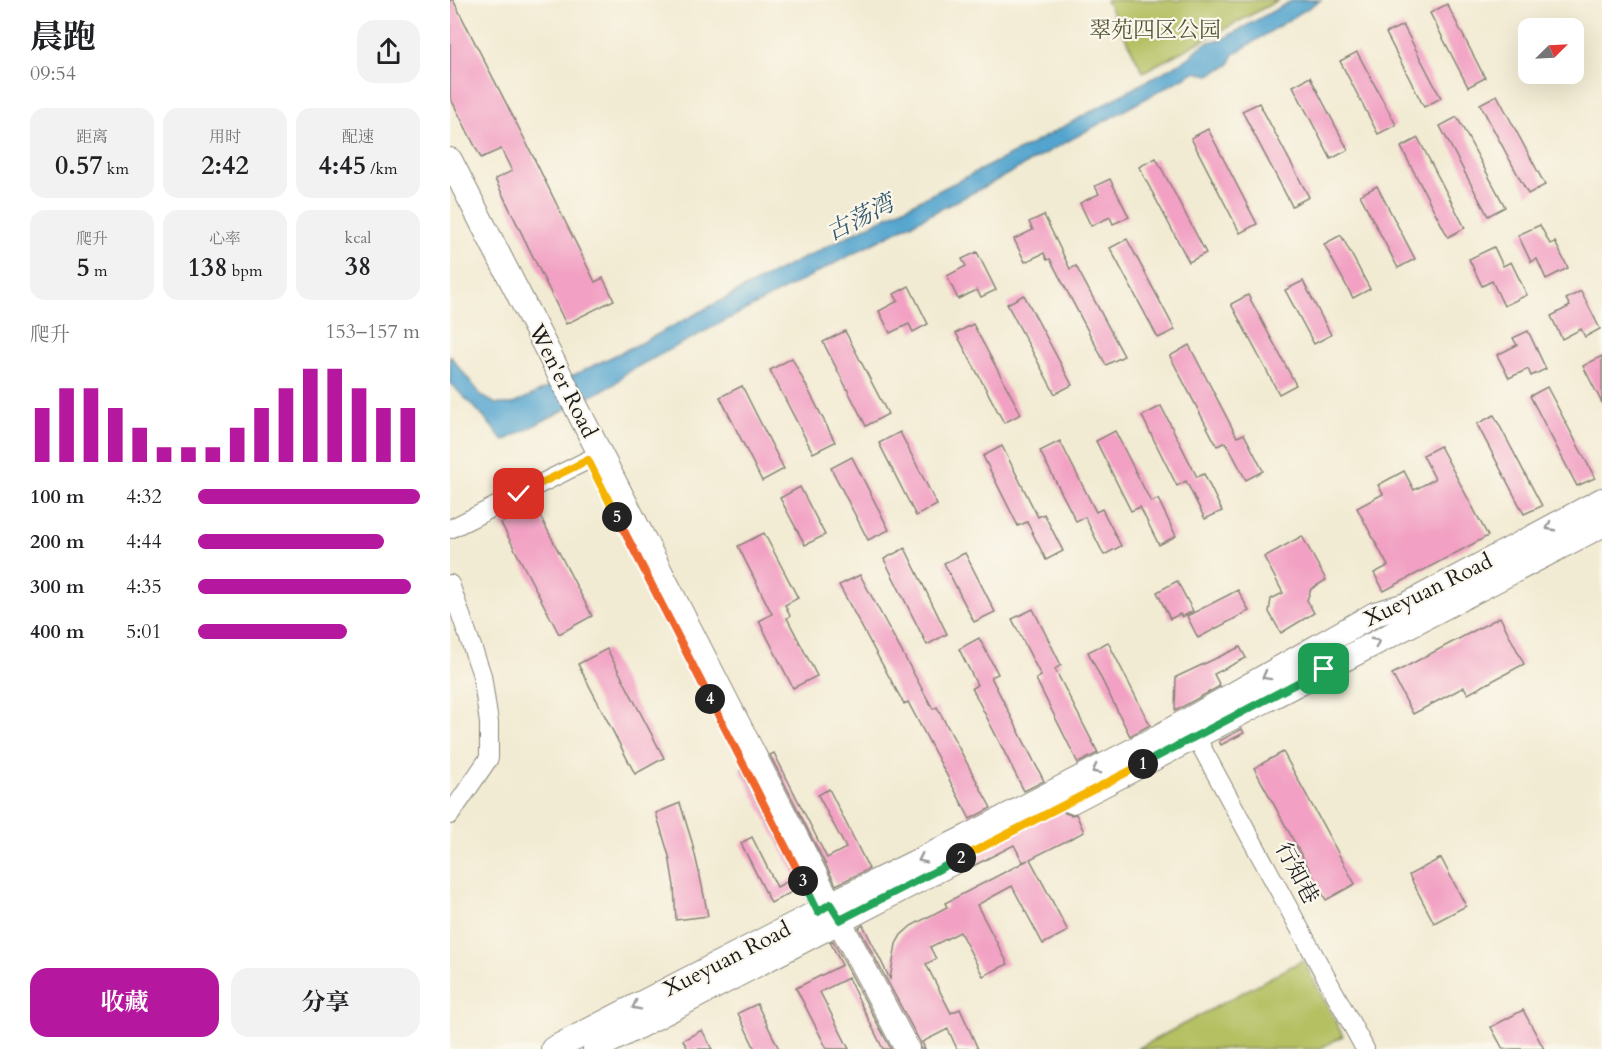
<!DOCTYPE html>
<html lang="zh">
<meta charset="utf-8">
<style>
body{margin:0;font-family:Cardo,"Noto Serif SC",serif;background:#f2f2f2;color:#202124;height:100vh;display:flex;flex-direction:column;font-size:22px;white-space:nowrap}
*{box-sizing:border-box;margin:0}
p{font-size:20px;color:#757577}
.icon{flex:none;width:33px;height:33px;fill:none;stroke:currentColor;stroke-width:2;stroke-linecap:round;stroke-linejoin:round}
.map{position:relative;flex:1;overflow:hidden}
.drawer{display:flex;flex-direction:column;background:#fff;width:450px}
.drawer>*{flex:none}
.needle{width:39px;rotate:66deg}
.buttons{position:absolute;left:1068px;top:18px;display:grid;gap:12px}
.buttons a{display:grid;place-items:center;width:66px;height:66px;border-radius:12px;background:#fff;box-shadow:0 6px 24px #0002;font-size:30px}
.pin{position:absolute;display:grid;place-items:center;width:51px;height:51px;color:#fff;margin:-26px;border-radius:12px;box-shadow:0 3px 9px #0006}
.km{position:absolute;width:30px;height:30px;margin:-15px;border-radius:50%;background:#222;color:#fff;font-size:16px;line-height:30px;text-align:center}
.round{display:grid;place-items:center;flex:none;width:63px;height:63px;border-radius:18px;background:#f2f2f2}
.head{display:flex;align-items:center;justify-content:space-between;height:102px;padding:0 30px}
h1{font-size:33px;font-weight:700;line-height:45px}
.metrics{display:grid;grid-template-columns:repeat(3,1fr);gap:9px;height:102px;padding:6px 30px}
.metrics div{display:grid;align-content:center;border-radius:15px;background:#f2f2f2;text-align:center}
.metrics b{font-size:26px;font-weight:700}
.metrics small{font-size:16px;font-weight:400}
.metrics p{font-size:16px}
.chart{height:168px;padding:12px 30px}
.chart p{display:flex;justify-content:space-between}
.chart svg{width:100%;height:108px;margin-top:6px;stroke:#b5179e;stroke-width:6}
.primary-button{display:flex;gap:12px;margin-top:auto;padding:12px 30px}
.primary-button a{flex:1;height:69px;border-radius:18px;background:#b5179e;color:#fff;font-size:24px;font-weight:700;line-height:69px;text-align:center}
.primary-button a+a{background:#f2f2f2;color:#202124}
ul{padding:0 30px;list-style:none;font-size:20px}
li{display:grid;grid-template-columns:96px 72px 1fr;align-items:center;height:45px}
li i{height:15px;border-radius:8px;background:#b5179e}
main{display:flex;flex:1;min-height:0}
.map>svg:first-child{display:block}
</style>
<main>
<section class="drawer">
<div class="head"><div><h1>晨跑</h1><p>09:54</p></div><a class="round"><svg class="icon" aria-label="share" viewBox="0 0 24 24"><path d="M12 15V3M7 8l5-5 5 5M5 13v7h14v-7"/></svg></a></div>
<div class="metrics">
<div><p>距离</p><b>0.57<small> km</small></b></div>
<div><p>用时</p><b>2:42</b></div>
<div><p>配速</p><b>4:45<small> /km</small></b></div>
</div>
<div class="metrics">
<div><p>爬升</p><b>5<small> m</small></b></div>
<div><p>心率</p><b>138<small> bpm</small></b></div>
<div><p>kcal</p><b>38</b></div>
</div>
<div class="chart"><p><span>爬升</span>153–157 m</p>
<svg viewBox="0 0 160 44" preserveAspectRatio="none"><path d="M5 44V22M15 44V14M25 44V14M35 44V22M45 44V30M55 44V38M65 44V38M75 44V38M85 44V30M95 44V22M105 44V14M115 44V6M125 44V6M135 44V14M145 44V22M155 44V22"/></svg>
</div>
<ul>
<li><b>100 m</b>4:32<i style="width:100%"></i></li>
<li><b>200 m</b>4:44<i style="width:84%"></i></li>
<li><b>300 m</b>4:35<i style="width:96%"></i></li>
<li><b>400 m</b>5:01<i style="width:67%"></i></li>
</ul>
<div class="primary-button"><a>收藏</a><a>分享</a></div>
</section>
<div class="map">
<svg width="1152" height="1049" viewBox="0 0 1152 1049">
<rect width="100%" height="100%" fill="#fbf7ec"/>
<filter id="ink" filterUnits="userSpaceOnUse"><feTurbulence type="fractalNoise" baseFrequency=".0167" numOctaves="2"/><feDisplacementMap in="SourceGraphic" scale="12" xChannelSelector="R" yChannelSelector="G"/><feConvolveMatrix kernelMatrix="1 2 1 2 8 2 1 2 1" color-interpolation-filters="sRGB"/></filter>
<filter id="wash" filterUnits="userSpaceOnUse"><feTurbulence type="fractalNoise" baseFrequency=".008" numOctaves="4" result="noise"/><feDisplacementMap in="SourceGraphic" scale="24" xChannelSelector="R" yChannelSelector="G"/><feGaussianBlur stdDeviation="1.35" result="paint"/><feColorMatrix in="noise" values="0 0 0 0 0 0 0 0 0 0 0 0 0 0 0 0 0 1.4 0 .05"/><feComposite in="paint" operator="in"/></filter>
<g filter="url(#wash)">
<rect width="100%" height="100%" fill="#f2ebd3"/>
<g fill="#b4c062" stroke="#686e3f" stroke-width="1.5">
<path d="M656 0H829L693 72Z"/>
<path d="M853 960 893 1036 869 1049H687Z"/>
</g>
<path fill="#53a4ce" stroke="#386075" stroke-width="1.5" d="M843 0H871L784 54 779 65 759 75 744 72 538 185 412 249 177 372 163 385 54 441 29 412 0 383V356L32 396 46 404H63L197 340 304 283 578 146 739 58C750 46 755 41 771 40Z"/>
<g id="blocks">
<g fill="#f2a0c3">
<path d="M0 0H3L74 138 145 282 153 278 164 300 116 324 45 179 62 171 51 149 31 158 0 97Z"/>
<path d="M997 4 1035 78 1018 87 980 13Z"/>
<path d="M953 25 991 98 974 107 936 33Z"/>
<path d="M907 52 946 125 928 134 890 61Z"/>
<path d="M860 77 898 150 881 159 843 86Z"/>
<path d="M1047 95 1095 185 1078 194 1030 104Z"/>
<path d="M809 103 859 197 842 206 792 111Z"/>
<path d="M1007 117 1055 207 1038 216 990 126Z"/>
<path d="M758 129 807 224 790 233 741 138Z"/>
<path d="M968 138 1015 228 998 237 951 147Z"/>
<path d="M706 158 756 253 739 262 689 167Z"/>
<path d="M660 179 679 217 663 224 660 217 641 226 630 203 649 194 645 186Z"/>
<path d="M927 186 965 259 948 268 910 195Z"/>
<path d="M594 215 620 269 626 266 674 356 656 365 600 259 597 260 594 253 575 262 564 239 583 230 579 222Z"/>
<path d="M1090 225 1100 244 1105 242 1118 268 1096 279 1087 259 1081 262 1068 235Z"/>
<path d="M891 235 920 289 903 298 874 244Z"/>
<path d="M677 239 725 330 708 338 660 248Z"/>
<path d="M1044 247 1053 266 1061 262 1077 295 1054 306 1042 281 1032 286 1019 259Z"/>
<path d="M527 252 546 290 531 297 527 290 508 299 497 276 516 266 512 259Z"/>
<path d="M853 281 881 335 864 344 835 290Z"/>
<path d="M459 286 478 324 463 332 459 324 440 333 429 311 448 301 444 294Z"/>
<path d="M1131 291 1150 329 1135 337 1131 329 1112 339 1101 316 1120 306 1116 299Z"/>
<path d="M574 295 622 385 605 394 557 304Z"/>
<path d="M798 295 846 385 829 394 781 304Z"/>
<path d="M523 324 571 414 554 423 506 333Z"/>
<path d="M395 331 438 414 416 426 373 342Z"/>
<path d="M1078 331 1096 369 1081 376 1078 369 1059 378 1047 355 1067 345 1063 338Z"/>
<path d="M739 345 787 437 794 434 813 471 796 480 776 442 767 446 720 356Z"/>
<path d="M1152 356V403L1133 366Z"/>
<path d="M342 358 385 442 363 453 320 370Z"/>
<path d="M292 386 334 469 312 481 270 397Z"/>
<path d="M1097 387 1145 478 1127 486 1080 396Z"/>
<path d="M711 406 747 477 754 474 772 511 755 519 736 481 727 486 692 416Z"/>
<path d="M1044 415 1092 506 1074 514 1027 424Z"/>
<path d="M665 431 701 502 708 499 726 536 709 545 690 507 681 511 646 441Z"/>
<path d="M450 432 487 505 466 516 429 443Z"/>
<path d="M610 441 646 512 652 509 671 546 654 555 635 517 626 521 590 451Z"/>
<path d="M552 446 588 517 594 514 613 551 596 560 577 522 568 526 533 456Z"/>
<path d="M990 446 1038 536 934 591 924 573 938 566 907 508 933 494 928 485 954 471 964 490 985 479 973 455Z"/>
<path d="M402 457 439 530 418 540 381 468Z"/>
<path d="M350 487 375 535 355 545 330 498Z"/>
<path d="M85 506 142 616 109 634 51 523Z"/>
<path d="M314 533 348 598 335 605 340 616 337 618 367 676 343 688 309 621 322 614 288 546Z"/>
<path d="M852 536 876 580 861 589 857 600 864 613 831 633 819 612 821 599 833 593 814 557Z"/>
<path d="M455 548 497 634 477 645 434 559Z"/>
<path d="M515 553 545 612 524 622 494 563Z"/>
<path d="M410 575 483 709 487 707 541 808 520 819 458 702 454 704 389 585Z"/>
<path d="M727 581 743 611 732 617 730 614 720 619 707 592Z"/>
<path d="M788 590 799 611 748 638 737 616Z"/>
<path d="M583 609 611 665 605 669 648 753 628 763 586 679 591 676 562 619Z"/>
<path d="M1050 617 1074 664 1018 694 1014 687 963 714 942 674Z"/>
<path d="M529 638 548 674 541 677 594 781 574 791 522 688 527 685 509 649Z"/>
<path d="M658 642 700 725 680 736 638 652Z"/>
<path d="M790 647 796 658 764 674 770 686 725 711 726 677Z"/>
<path d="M157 649 214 758 185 774 128 664Z"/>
<path d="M792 729 794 733 771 745 769 741Z"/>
<path d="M833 752 905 884 876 900 804 768Z"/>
<path d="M324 753 377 858 396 848 368 795 379 789 419 869 386 885 320 755Z"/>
<path d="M295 768 362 899 358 901 351 887 321 903 291 843 302 837 327 887 346 877 290 770Z"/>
<path d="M230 803 242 842 251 881 258 916 226 920 224 886 219 856 206 813Z"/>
<path d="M609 805 615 813 621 815 626 814 634 832 580 859 618 931 593 944 562 886 527 905 558 964 533 976 510 932 480 947 486 959 476 964 501 1013 510 1009 528 1049H507L498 1029 472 1042 475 1049H471L470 1042 409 928 413 925 440 979 446 944 451 935 461 926 497 907 495 903 578 860 573 862 564 845 523 866 525 858 523 850Z"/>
<path d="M991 858 1016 906 984 923 959 875Z"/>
<path d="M383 941 441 1049H433L398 978 370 992 399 1049H377L346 988 392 965 380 942Z"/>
<path d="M307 1004 329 1049H305L288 1013Z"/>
<path d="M1073 1010 1094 1049H1053L1041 1027Z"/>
<path d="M252 1030 262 1049H238L233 1040Z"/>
</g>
</g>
</g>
<g filter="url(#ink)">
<use href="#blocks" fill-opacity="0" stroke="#878478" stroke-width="1.5"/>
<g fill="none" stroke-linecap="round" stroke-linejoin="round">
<g stroke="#878478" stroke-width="20">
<g id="minor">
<path d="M0 529 138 460"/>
<path d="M0 584 32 675 39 723V758L0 815"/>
<path d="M740 726 915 1049"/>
</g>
</g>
<g stroke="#878478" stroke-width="26">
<g id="major">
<path d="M0 160 380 904 457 1049"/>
<path d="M622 801 1152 525"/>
<path d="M103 1049 368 912 380 904 519 836 703 740 925 614 956 605 1152 500"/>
<path d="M145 1049 511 858"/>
</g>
</g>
<use href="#minor" stroke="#fff" stroke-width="18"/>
<use href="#major" stroke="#fff" stroke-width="24"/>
</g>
<defs><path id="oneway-chevron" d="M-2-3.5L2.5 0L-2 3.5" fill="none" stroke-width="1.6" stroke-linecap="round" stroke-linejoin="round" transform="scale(1.5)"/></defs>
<g stroke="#999">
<use href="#oneway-chevron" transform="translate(1100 527) rotate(152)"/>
<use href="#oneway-chevron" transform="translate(926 642) rotate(-28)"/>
<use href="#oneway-chevron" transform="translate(816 676) rotate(151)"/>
<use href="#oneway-chevron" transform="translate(646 770) rotate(152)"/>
<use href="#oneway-chevron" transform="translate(472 859) rotate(154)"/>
<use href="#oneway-chevron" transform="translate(186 1006) rotate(153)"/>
</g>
</g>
<g fill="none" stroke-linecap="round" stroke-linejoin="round" filter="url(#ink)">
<g stroke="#fff" stroke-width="12">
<path id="split-1" d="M693 764 874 669"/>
</g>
<g stroke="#fff" stroke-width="12">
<path id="split-2" d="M511 858 693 764"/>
</g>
<g stroke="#fff" stroke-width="12">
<path id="split-3" d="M353 881 368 912 380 904 390 920 511 858"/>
</g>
<g stroke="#fff" stroke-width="12">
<path id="split-4" d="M260 699 353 881"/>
</g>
<g stroke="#fff" stroke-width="12">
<path id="split-5" d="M167 517 260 699"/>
</g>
<g stroke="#fff" stroke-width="12">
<path id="split-6" d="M69 494 138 460 167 517"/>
</g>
<use href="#split-1" stroke="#22a559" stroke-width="8"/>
<use href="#split-2" stroke="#f5b400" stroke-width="8"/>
<use href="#split-3" stroke="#22a559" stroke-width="8"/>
<use href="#split-4" stroke="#f0652b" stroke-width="8"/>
<use href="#split-5" stroke="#f0652b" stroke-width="8"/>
<use href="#split-6" stroke="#f5b400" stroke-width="8"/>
</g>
<g text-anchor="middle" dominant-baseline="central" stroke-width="4.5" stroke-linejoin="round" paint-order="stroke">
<g font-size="22" fill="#515534" stroke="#fbf7ec">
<text x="705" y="30">翠苑四区公园</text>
</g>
<g font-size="22" fill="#1c1c1c" stroke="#fbf7ec">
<text transform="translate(113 381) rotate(63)">Wen'er Road</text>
<text transform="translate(978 590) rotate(-26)">Xueyuan Road</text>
<text transform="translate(847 873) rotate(62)">行知巷</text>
<text transform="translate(277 959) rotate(-27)">Xueyuan Road</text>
</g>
<g font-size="24" font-style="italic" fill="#35596c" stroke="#fbf7ec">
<text transform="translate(410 218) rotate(-27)">古荡湾</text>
</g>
</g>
</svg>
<div class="buttons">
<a><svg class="needle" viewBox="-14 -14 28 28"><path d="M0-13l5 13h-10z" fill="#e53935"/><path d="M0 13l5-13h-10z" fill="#757577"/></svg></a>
</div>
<div class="pin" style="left:874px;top:669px;background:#1e9e55"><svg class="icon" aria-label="arrive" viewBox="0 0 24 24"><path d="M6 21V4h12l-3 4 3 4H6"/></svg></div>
<div class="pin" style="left:69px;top:494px;background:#d93025"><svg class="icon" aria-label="check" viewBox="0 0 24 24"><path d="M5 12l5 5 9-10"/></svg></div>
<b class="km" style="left:693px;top:764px">1</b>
<b class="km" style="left:511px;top:858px">2</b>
<b class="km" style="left:353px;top:881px">3</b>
<b class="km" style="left:260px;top:699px">4</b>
<b class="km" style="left:167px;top:517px">5</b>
</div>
</main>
